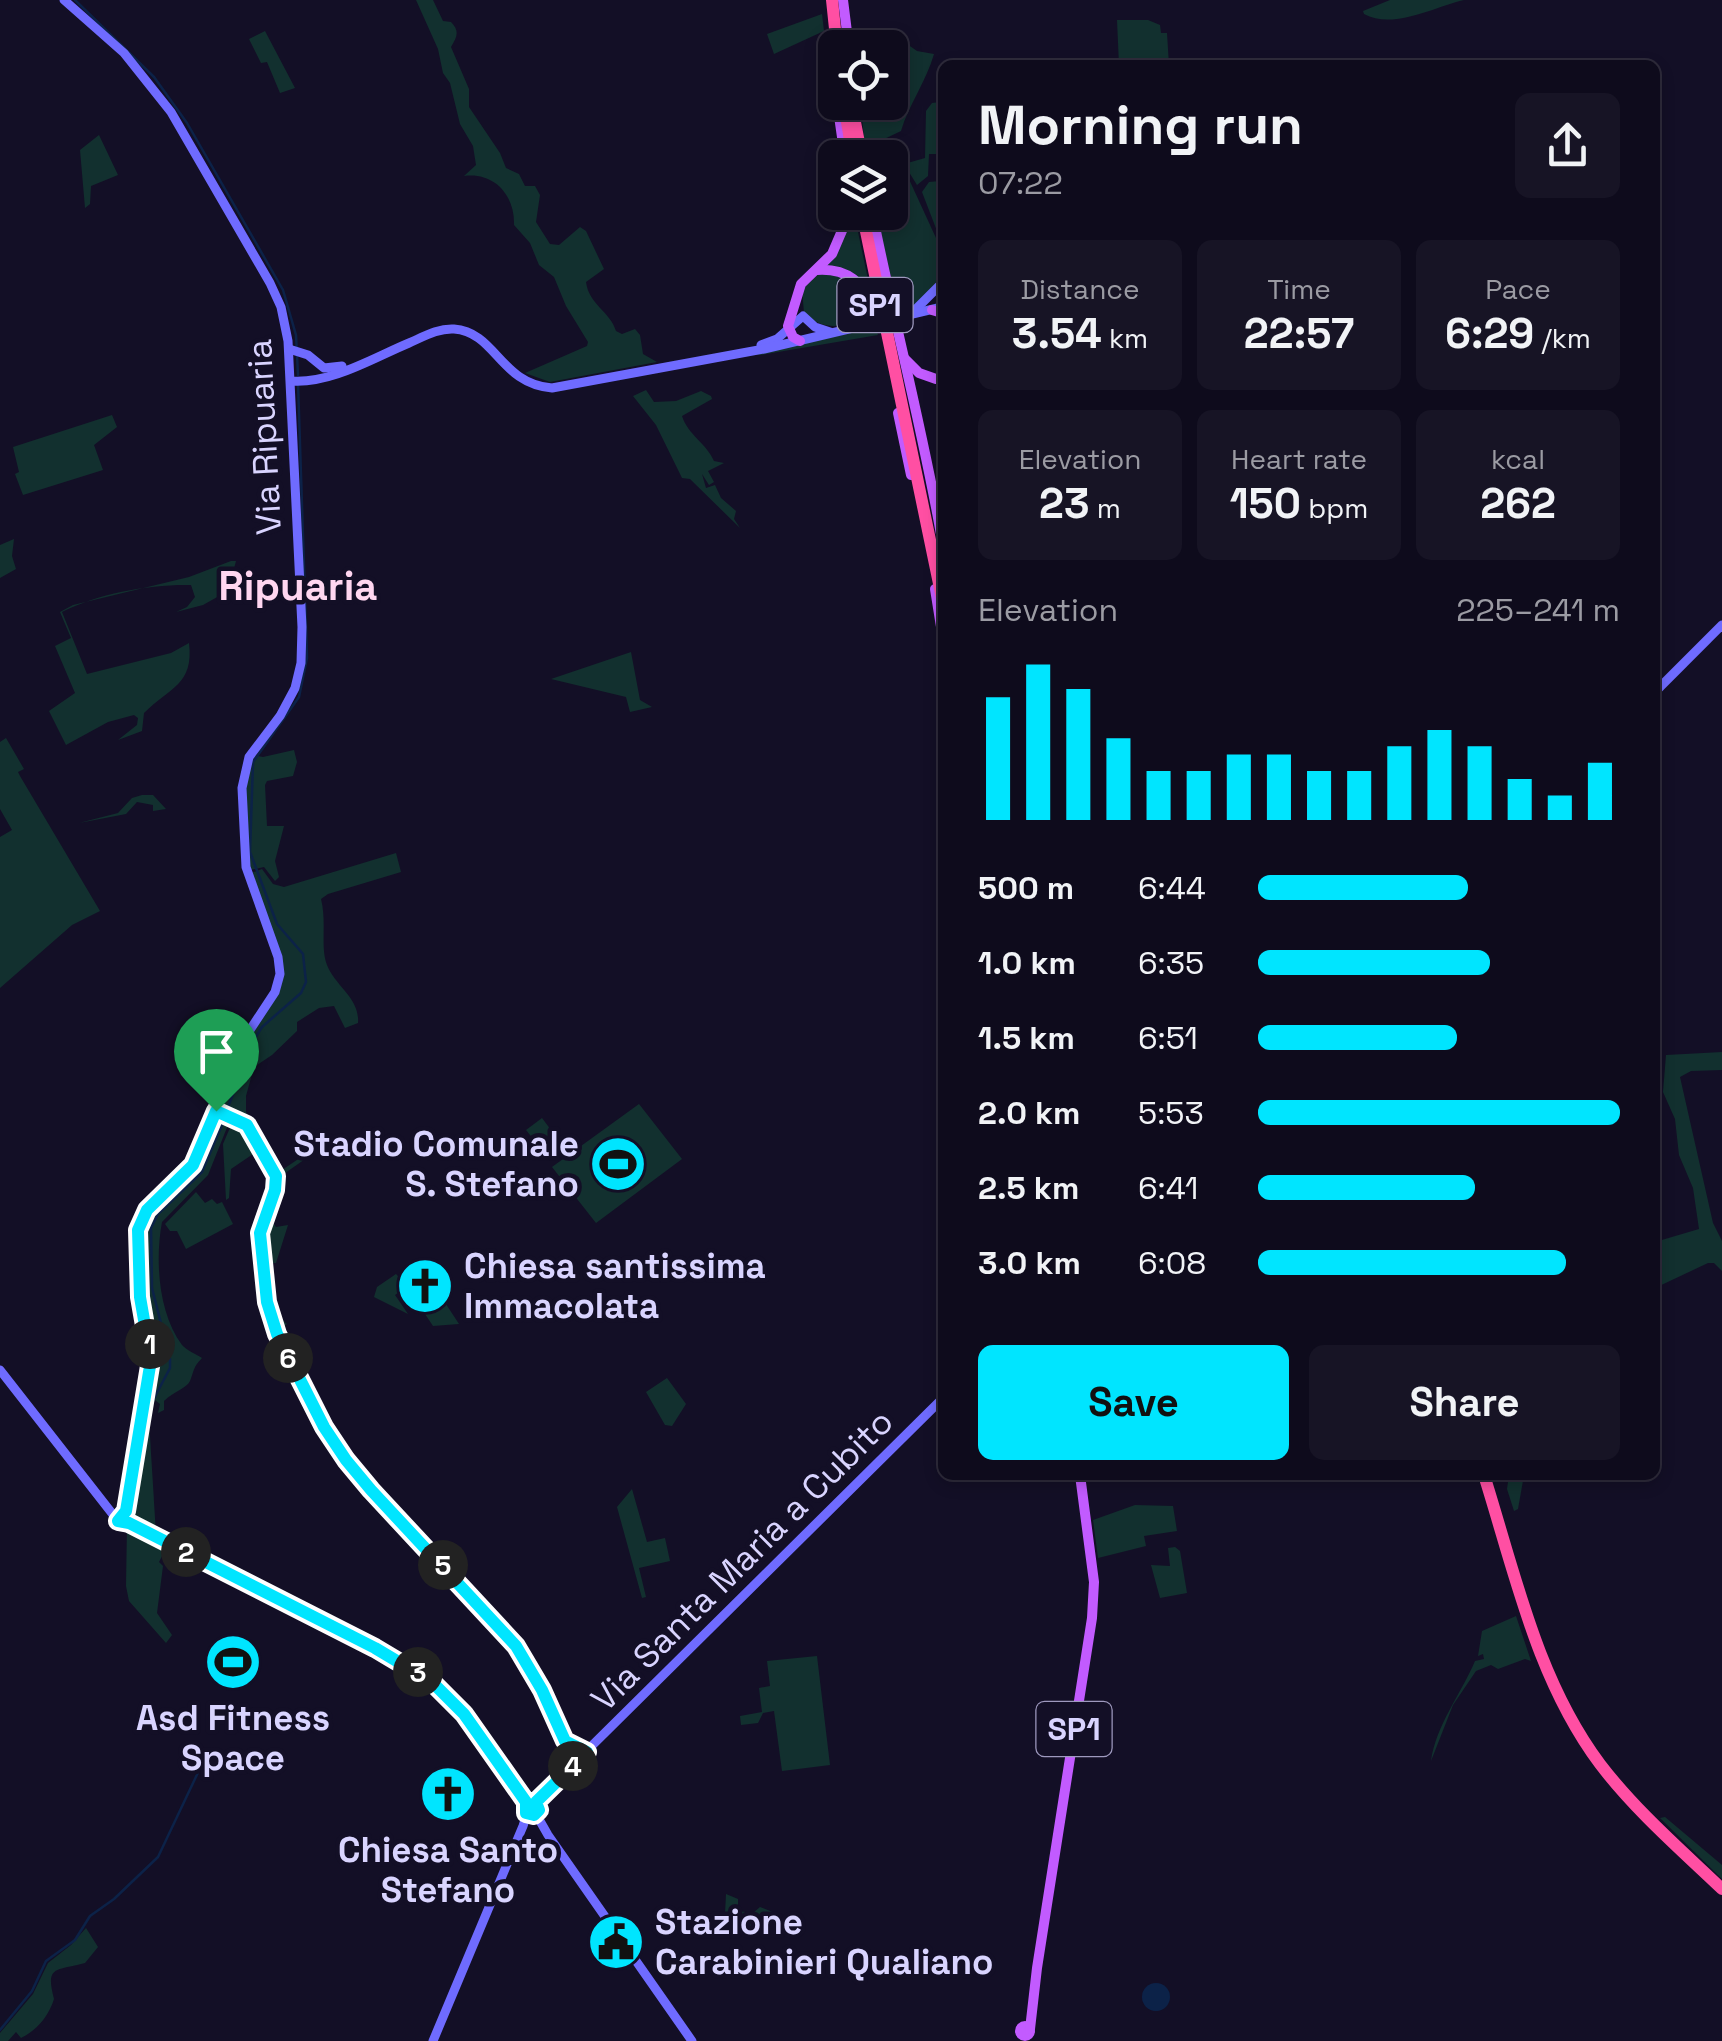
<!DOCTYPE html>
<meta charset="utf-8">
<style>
body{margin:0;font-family:"Space Grotesk",sans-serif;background:#171425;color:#f1f3f6;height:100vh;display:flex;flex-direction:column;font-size:38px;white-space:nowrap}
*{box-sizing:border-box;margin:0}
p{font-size:32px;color:#9b9ba3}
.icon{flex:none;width:55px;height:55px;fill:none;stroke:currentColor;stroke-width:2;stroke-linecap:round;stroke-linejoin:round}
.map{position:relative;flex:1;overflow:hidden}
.details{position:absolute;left:938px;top:60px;width:722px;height:1420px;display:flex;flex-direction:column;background:#0e0b1c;border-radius:15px;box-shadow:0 5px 15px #0003,0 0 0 2px #2e2b3b}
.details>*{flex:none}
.controls{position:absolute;left:818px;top:30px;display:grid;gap:20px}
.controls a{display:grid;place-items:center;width:90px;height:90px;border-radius:15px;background:#0e0b1c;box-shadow:0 5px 15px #0003,0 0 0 2px #2e2b3b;font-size:50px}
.pin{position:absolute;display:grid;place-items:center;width:85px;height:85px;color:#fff;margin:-102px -42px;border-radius:50% 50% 50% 0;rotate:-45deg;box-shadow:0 0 10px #0007}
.pin .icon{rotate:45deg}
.km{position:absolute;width:50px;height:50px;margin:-25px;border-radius:50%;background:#222;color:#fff;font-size:28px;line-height:50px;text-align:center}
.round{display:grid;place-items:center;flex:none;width:105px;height:105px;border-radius:15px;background:#171425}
.headline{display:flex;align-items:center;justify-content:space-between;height:170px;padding:0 40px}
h1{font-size:55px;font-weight:600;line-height:75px}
.stats{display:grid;grid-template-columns:repeat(3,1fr);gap:15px;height:170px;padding:10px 40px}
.stats div{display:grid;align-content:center;border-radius:15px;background:#171425;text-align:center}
.stats b{font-size:42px;font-weight:600}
.stats small{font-size:28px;font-weight:400}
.stats p{font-size:28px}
.chart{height:280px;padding:20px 40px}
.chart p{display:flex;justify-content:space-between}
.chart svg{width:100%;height:180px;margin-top:10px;stroke:#00e5ff;stroke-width:6}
.primary-button{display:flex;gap:20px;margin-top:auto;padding:20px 40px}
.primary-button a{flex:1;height:115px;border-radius:15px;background:#00e5ff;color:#111;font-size:40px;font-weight:600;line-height:115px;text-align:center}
.primary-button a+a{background:#171425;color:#f1f3f6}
ul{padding:0 40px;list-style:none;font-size:32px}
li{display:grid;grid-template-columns:160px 120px 1fr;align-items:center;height:75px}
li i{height:25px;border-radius:12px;background:#00e5ff}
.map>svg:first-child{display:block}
</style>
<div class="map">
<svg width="1722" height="2041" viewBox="0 0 1722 2041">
<rect width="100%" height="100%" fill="#130f26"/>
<g fill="#12302f">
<path d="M416 0H433L443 21 451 22C460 31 457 37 451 47L469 89V107L500 153 506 168 519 174 525 186H535L540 195 536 222 550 244 559 245 580 227 586 231 604 269 586 282C589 305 610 311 616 331L622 334 635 329 640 335 643 354 657 362 550 382 525 373 587 346 588 342 566 306 554 277 539 265 530 243 514 225C515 195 494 172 464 176L476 165 473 146 460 124 450 83 443 73 438 49Z"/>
<path d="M1390 0H1464C1434 7 1393 30 1364 14L1363 11Z"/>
<path d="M822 14 824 31 774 54 767 34Z"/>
<path d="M1117 20H1148L1160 25 1161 33H1167L1169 65H1119Z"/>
<path d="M265 31 295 88 280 93 267 62 261 63 249 39Z"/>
<path d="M897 37 917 51 934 54C926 82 909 104 901 131L878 142V157H866L862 118H875L877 103 890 102V58Z"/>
<path d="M940 102 941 154H929L928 176 917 185 904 164 925 158 926 111 932 103Z"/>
<path d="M99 135 118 175 91 186 90 204 85 208 80 150Z"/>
<path d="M902 164 936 238 942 270C932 293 919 307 895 313L874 213 890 212V168Z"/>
<path d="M940 181 942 244 922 192 929 182Z"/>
<path d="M854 213 870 289 822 268Z"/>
<path d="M839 272 869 300 875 317C846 324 828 335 804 313L802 289 820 273Z"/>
<path d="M876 328 878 335 761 355 753 354Z"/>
<path d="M646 390 654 402 676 401 701 391 711 396 712 399 682 416C688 435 707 444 714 461L724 463 708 471 714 482 709 485 702 474 706 488 715 485 721 498 736 511 734 519 740 528 690 479 682 478 656 425 633 396Z"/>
<path d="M112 415 117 427 94 445 103 470 23 495 15 474 19 472 13 447Z"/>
<path d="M14 539 12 556 16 569 0 578V545Z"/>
<path d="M231 561H236L228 591 203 605 176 612 187 607 195 597 191 585C151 584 99 593 62 612L87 674 171 653 189 643C194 685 170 687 144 713L142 731 118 740 137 725 138 718 134 715 108 722 66 745 49 711 75 693 55 646 71 638 60 612 73 605 189 577Z"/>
<path d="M631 652 640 700 652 707 630 712 626 697 551 679Z"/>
<path d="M6 738 24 769 18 772 20 776 100 911 72 925 0 988V837L12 830 0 809V742Z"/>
<path d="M294 750 297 762 293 776 267 781 265 785 267 826H284L275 861 279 877 275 881 264 867 250 870 245 782 253 755 263 757Z"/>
<path d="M142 795H153L166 809 153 811V805L137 802 126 814 79 823 118 813 132 798Z"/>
<path d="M396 853 401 872 328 894 321 899C327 922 320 947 327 965 335 986 360 998 358 1023L345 1028 334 1006 319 1008 297 1022V1031L272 1055 254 1067 246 1096V1112L282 1170 322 1143 325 1145 281 1176 247 1120 224 1110 221 1105 243 1046 282 975 251 873 262 869 273 884 284 887Z"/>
<path d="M1722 1052V1070L1691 1071 1680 1077 1713 1223 1722 1241V1271L1714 1263H1708L1655 1288V1242L1699 1229 1693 1188 1679 1155 1675 1119 1663 1092 1666 1055Z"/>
<path d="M639 1104 682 1159 596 1223 552 1167Z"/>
<path d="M222 1117 230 1120 208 1175 162 1222C155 1259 158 1313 182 1345 186 1350 196 1354 202 1358 193 1367 194 1371 190 1381 187 1388 173 1392 164 1401V1410L158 1413 160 1404 155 1400 152 1406H143L151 1371 141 1233 154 1209 191 1175 216 1123Z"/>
<path d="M542 1118 554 1134 538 1145 526 1130Z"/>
<path d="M232 1123 245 1128 259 1150 231 1169 229 1198 226 1200 223 1144Z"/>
<path d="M196 1192 205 1203 212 1199 217 1204 222 1202 233 1224 186 1249 177 1231H170L165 1224Z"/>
<path d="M268 1215 276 1227 288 1225 276 1263H272C267 1280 274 1314 287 1324L278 1330C267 1296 256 1250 268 1215Z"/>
<path d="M396 1274 407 1286 395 1295 408 1314 374 1297 377 1287Z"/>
<path d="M440 1295 459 1324 433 1326 421 1308Z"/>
<path d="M667 1378 686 1404 672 1426 665 1425 646 1392Z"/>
<path d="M149 1420 156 1534 128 1519 140 1425Z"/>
<path d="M1509 1475H1524L1518 1509 1514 1511 1507 1489Z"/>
<path d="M632 1489 647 1542 665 1538 670 1561 639 1568 646 1597 642 1598 617 1507Z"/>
<path d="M1135 1505 1173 1506 1177 1531 1144 1536 1146 1546 1098 1558 1093 1520Z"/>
<path d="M127 1525 166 1548 159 1562 163 1566 157 1613 172 1635 166 1643 129 1601 126 1586Z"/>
<path d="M1175 1547 1180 1551 1187 1593 1160 1598 1151 1565 1170 1566 1168 1548Z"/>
<path d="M1516 1616 1531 1661 1525 1659 1498 1669 1491 1665 1476 1671 1453 1705 1431 1761C1436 1725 1461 1694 1475 1661L1484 1659 1483 1654 1478 1656 1482 1631Z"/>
<path d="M817 1656 830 1765 782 1771 774 1711 763 1713 758 1723 741 1725 740 1716 762 1712 759 1688 770 1686 767 1661Z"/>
<path d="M1665 1817 1722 1865V1879L1660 1818Z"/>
<path d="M726 1894 738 1899V1911L753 1913 760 1907 788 1918 787 1925 724 1934Z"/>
<path d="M86 1928 98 1947 85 1963C56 1971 45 1965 54 1999 49 2016 36 2031 21 2038L16 2032 8 2041H0V2033L33 1994 48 1963 71 1945Z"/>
</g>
<circle fill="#0c2248" cx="1156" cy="1997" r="14"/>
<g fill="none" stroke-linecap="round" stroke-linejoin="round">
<g stroke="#0c2248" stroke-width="2.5">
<path d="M75 0 154 77 187 123 283 290 296 335 298 375"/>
<path d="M226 1112 255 1038 262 1027 301 993 306 982 303 954 277 924 250 852 253 762 299 697 307 658 298 383"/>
<path d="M150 1406 170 1368V1359L152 1288 151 1228 158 1214 202 1172 224 1120"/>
<path d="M0 2030 32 1991 46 1961 75 1940 90 1916 114 1899 158 1857 203 1762"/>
</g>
<g stroke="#6f6bff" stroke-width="9">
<path d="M64 0 124 53 171 112 270 283 281 307 288 341 302 627 301 663 295 688 280 716 249 757 242 788 246 867 278 957 280 974 275 992 240 1045 193 1165 147 1210 138 1230 140 1297 151 1360 138 1423 126 1518"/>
<path d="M913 312 942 283"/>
<path d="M761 345 777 339 803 316 815 327 830 332"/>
<path d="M289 349 308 355 324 368 342 366"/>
<path d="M291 381C331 384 373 358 409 343 423 337 438 328 454 329 496 332 500 384 552 388L764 349 942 307"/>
<path d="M1655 692 1722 625"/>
<path d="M216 1111 247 1125 276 1175 275 1190 259 1233 267 1302 277 1334 324 1427 346 1461 371 1490 516 1646 542 1690 565 1741 587 1752"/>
<path d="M0 1370 118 1521"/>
<path d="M124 1523 375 1647 432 1682 463 1713 526 1802"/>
<path d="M534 1800 539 1805 536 1814 548 1835 692 2041"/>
<path d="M536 1801 942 1399"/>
<path d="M433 2041 523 1826 527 1814 524 1808 526 1802"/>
</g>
<g stroke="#c25bff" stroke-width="10">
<path d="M843 0 849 48"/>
<path d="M831 41 835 82"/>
<path d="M837 102 845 158"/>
<path d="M872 212C894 322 923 430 942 540"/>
<path d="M817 270C848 268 863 283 876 310"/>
<path d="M932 310 942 313"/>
<path d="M800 341 793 337 788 326 801 284 832 254 850 212"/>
<path d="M905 359 919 373 936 379"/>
<path d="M898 413 911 475"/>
<path d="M935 589 942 633"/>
<circle cx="1025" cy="2031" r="5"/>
<path d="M1030 2029 1037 1968 1092 1618 1094 1582 1080 1475"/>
</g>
<g stroke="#ff4fa3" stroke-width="12">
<path d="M832 0 837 48"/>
<path d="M851 102 862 158"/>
<path d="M845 110 853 158"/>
<path d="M862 212 942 598"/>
<path d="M1484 1475C1515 1573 1537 1680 1600 1764 1635 1810 1680 1849 1722 1889"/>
</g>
</g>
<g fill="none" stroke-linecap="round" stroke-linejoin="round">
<g stroke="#fff" stroke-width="20">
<path id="route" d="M216 1111 247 1125 276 1176 275 1190 260 1233 267 1302 277 1334 324 1427 346 1460 371 1490 516 1646 542 1690 565 1741 587 1752 536 1802 539 1810 534 1815 526 1813V1802L464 1714 432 1682 375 1648 129 1523 118 1521 126 1511 151 1360 140 1297 138 1230 147 1210 193 1165Z"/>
</g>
<use href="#route" stroke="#00e5ff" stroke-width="12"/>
</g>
<defs>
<g id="stadium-disc" transform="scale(2.875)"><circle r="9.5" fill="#00e5ff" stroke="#130f26"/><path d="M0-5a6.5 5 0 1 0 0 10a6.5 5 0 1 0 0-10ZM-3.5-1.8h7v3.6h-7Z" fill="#111"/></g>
<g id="church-disc" transform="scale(2.875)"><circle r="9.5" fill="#00e5ff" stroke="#130f26"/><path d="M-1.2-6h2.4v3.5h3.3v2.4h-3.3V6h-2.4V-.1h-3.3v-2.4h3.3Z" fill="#111"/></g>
<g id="civic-disc" transform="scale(2.875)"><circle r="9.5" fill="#00e5ff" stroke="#130f26"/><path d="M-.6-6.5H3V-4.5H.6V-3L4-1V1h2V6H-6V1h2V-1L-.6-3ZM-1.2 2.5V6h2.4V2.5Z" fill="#111"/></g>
</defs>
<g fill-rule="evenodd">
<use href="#stadium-disc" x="618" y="1164"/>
<use href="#church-disc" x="425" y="1286"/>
<use href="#stadium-disc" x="233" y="1662"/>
<use href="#church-disc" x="448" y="1794"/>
<use href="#civic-disc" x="616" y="1942"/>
</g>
<g text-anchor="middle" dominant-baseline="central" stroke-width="9" stroke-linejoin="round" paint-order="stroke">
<g fill="#130f26" stroke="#9e99be" stroke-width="2.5">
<rect x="837.5" y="278" width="75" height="54" rx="8"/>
<rect x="1036.5" y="1702" width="75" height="54" rx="8"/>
</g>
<g font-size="32" font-weight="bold" fill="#d9d4ff">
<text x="875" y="305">SP1</text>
<text x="1074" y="1729">SP1</text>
</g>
<g font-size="35" fill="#d9d4ff" stroke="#130f26">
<text transform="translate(264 437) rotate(-93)">Via Ripuaria</text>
<text transform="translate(742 1560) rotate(-45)">Via Santa Maria a Cubito</text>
</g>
<g font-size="35" font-weight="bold" fill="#d9d4ff" stroke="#130f26" text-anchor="start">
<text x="579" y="1144" text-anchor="end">Stadio Comunale<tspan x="579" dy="40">S. Stefano</tspan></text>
<text x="464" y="1266">Chiesa santissima<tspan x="464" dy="40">Immacolata</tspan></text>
<text x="233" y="1718" text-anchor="middle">Asd Fitness<tspan x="233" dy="40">Space</tspan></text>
<text x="448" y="1850" text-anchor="middle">Chiesa Santo<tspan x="448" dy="40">Stefano</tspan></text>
<text x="655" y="1922">Stazione<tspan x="655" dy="40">Carabinieri Qualiano</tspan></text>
</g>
<g font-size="40" font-weight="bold" fill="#ffd6f0" stroke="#130f26">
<text x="298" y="586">Ripuaria</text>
</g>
</g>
</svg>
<div class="controls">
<a><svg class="icon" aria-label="locate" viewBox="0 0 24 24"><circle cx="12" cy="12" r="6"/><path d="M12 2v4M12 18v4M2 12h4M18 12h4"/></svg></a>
<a><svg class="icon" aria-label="layers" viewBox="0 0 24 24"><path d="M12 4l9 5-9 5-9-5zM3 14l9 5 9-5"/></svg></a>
</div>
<div class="pin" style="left:216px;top:1111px;background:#1e9e55"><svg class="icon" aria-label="arrive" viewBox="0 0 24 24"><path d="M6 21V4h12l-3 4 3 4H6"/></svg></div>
<b class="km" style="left:150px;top:1344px">1</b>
<b class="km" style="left:186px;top:1552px">2</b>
<b class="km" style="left:418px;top:1672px">3</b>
<b class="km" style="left:573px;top:1766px">4</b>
<b class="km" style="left:443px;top:1565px">5</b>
<b class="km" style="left:288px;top:1358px">6</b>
<section class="details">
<div class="headline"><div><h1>Morning run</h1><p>07:22</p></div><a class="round"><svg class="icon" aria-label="share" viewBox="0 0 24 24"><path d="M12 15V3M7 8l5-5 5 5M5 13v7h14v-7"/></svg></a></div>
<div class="stats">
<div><p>Distance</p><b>3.54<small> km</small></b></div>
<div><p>Time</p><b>22:57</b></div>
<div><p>Pace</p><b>6:29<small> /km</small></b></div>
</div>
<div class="stats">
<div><p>Elevation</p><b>23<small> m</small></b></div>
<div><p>Heart rate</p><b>150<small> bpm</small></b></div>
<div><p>kcal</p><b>262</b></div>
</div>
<div class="chart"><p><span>Elevation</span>225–241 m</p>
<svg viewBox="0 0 160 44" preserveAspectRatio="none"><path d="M5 44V14M15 44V6M25 44V12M35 44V24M45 44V32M55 44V32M65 44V28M75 44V28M85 44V32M95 44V32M105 44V26M115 44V22M125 44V26M135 44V34M145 44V38M155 44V30"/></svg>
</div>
<ul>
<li><b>500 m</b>6:44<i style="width:58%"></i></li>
<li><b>1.0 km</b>6:35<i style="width:64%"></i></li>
<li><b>1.5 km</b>6:51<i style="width:55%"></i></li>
<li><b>2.0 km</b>5:53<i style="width:100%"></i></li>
<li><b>2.5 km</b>6:41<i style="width:60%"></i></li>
<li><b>3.0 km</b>6:08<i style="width:85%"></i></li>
</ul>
<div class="primary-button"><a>Save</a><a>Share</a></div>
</section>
</div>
